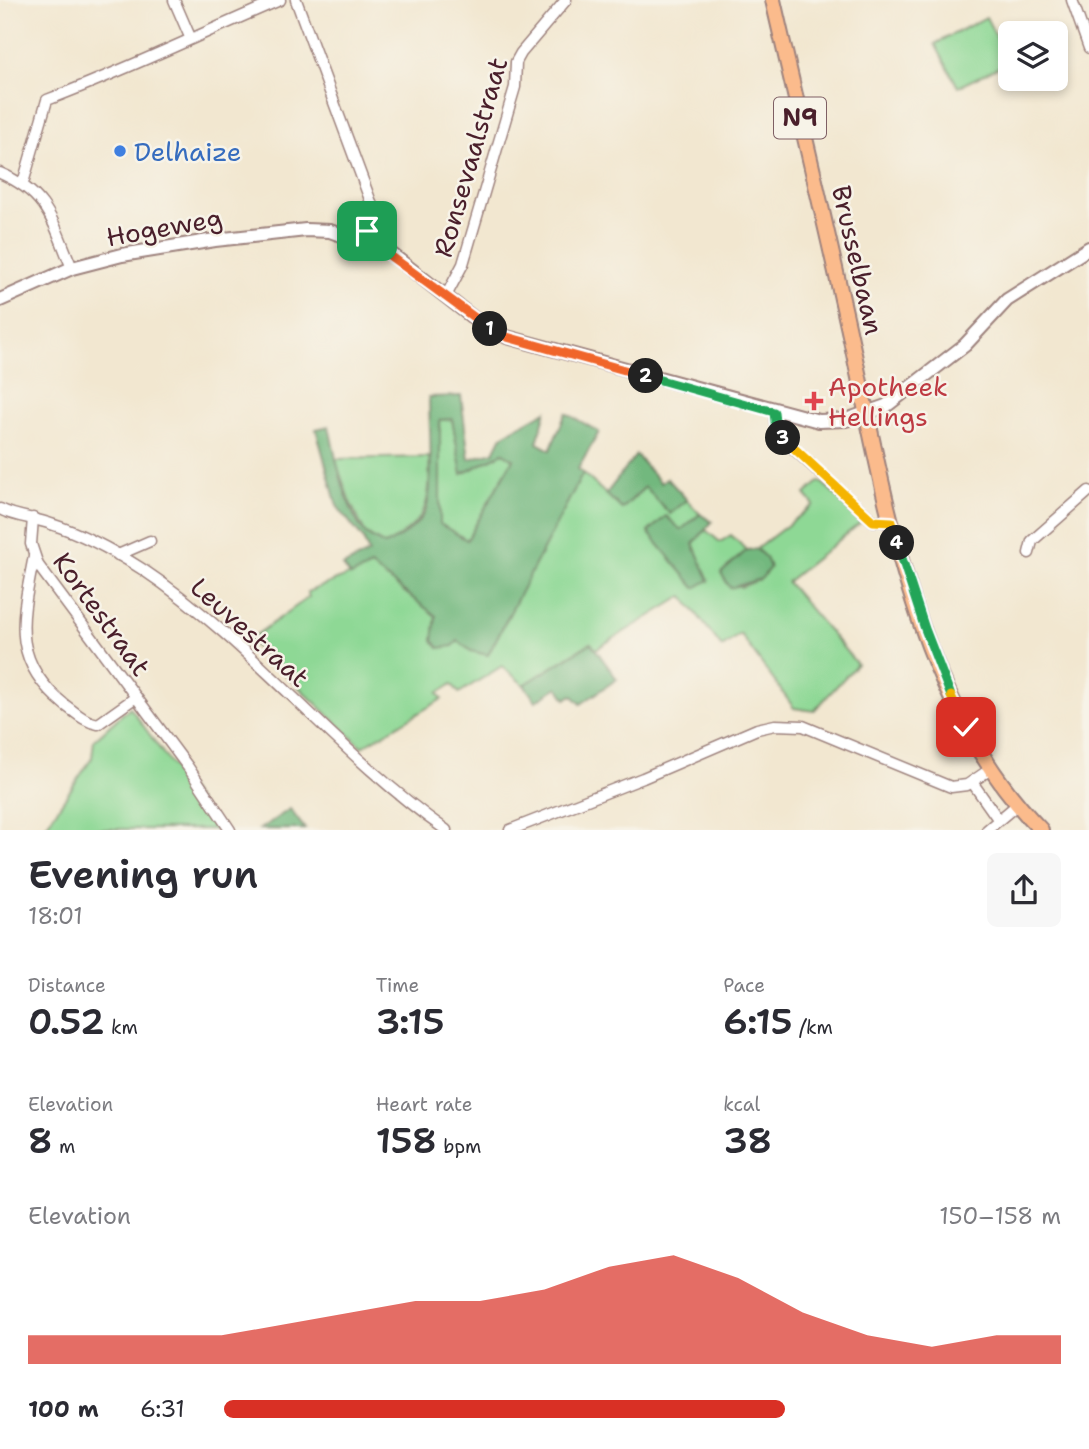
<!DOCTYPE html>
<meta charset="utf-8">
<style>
body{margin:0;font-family:"Shantell Sans",sans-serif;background:#f7f7f7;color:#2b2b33;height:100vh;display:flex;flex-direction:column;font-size:26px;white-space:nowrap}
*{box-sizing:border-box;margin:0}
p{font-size:23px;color:#7c7c81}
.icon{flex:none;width:38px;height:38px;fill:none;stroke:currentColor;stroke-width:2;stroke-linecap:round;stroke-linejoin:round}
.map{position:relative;height:830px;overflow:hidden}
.drawer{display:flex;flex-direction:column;background:#fff;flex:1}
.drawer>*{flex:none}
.tools{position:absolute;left:998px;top:21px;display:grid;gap:14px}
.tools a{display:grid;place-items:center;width:70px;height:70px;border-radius:10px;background:#fff;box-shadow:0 4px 10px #0003;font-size:35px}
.pin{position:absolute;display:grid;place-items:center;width:60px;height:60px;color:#fff;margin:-30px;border-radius:14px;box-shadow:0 4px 10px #0006}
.km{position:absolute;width:35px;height:35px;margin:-18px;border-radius:50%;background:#222;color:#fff;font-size:19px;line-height:35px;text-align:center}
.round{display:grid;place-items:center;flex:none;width:74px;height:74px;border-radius:10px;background:#f7f7f7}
.head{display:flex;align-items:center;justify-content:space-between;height:119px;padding:0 28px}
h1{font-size:38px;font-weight:600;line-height:52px}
.metrics{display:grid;grid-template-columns:repeat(3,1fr);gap:10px;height:119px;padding:7px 28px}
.metrics div{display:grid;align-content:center}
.metrics b{font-size:35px;font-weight:600}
.metrics small{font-size:19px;font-weight:400}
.metrics p{font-size:19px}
.chart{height:196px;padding:14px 28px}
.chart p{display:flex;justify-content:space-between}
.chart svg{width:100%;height:126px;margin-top:7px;fill:#d93025;opacity:.7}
ul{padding:0 28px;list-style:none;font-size:23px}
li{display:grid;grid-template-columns:112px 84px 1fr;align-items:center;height:52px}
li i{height:18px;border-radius:9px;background:#d93025}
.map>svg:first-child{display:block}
</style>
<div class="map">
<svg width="1089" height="830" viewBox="0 0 1089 830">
<rect width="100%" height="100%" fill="#f7f3e8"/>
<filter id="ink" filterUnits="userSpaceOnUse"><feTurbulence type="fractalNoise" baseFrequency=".0143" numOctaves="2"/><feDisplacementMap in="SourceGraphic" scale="14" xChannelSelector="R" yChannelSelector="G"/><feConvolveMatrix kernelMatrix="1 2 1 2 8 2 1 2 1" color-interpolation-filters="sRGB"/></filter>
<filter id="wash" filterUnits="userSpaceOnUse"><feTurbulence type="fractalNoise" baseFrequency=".00686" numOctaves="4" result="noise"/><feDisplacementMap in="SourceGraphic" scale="28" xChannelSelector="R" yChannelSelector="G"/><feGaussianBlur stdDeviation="1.57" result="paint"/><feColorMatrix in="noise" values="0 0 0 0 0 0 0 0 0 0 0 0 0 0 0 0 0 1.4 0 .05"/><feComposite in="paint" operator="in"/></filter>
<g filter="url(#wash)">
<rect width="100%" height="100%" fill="#f2e7d0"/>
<g fill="#8ed895" stroke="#6c7c60" stroke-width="2">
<path d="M986 17 1009 62 958 87 935 44Z"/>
<path d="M452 419 462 474 503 453 513 459 467 540 440 524V420Z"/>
<path d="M429 457C431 503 428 522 385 545L365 533 350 502 335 459Z"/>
<path d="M583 473 622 509 645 487 670 514 687 500 700 514 681 530 666 516 648 532 708 580 693 543 706 530 720 542 731 535 747 550 721 573 741 587 761 579 770 567 766 558 756 549 814 505 805 494 820 481 864 520 787 582 857 664 814 711 794 708 740 634 722 647 683 596 596 649 590 643 524 685 502 666 459 693 452 684 438 693 442 699 362 747 249 640 309 597 307 592 371 566 436 616 433 640 439 648 458 641 471 651 488 654Z"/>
<path d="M130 707 217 829H44L92 758 94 740Z"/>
</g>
<g fill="#72b87e" stroke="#5e6c54" stroke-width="2" fill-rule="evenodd">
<path d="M461 396 469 459 494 452 502 436 546 411 537 443 550 450 566 413 599 432 578 469 583 473 488 655 471 651 458 641 453 646 439 648 433 640 436 616 371 566 351 576 343 566 369 553 363 539 337 506 316 429 329 426C334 452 347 515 366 534 371 538 379 542 385 545 400 537 415 529 424 514 435 496 429 422 429 397ZM452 419 462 474 503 453 513 459 467 540 440 524V420Z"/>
<path d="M636 455 661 483 667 478 687 500 670 514 645 487 622 509 606 494Z"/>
<path d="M700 514 712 522 693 544 709 580 695 588 648 532 666 516 681 530Z"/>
<path d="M756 549 766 558 770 567 761 579 730 588 721 573 747 550Z"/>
<path d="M591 643 617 679 581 704 572 695 566 699 558 687 536 701 524 685Z"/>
<path d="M290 809 305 829H260Z"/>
</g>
</g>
<g filter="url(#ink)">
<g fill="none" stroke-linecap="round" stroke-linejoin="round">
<g stroke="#9e837e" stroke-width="13">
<g id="minor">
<path d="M174 0 190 37"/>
<path d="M296 0 375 213 373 232"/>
<path d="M1072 0 1089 48"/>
<path d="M0 173C49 194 53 223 72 268"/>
<path d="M23 183 47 100C126 70 202 33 280 0"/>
<path d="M446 296 463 264 515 87 516 62 521 53 566 0"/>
<path d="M774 412 776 430 784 440 873 521 892 522"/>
<path d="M0 509C15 517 35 518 51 524 83 534 114 551 142 569 253 643 336 753 446 830"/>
<path d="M33 518 31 544 38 565 188 767 230 830"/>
<path d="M1029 553 1032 541 1089 491"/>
<path d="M118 555 150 541"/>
<path d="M34 556C22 618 9 660 65 705 76 713 85 722 98 724L136 697"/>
<path d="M972 782 998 819"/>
<path d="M510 830 643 778 757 729 775 725 803 726 951 787 967 785 992 768"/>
<path d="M987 830 1018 804"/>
</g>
</g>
<g stroke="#9e837e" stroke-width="16">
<g id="tertiary">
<path d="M349 233 373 232 378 236 381 249"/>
<path d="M0 300 72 268 122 255 215 240 306 230 330 231 390 253 476 320 507 337 819 421 846 420 886 406 965 345 1007 300 1089 248"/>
</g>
</g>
<g stroke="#9e837e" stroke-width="18">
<path id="primary" d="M773 0C798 109 824 217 848 326 885 494 914 702 1041 830"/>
</g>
<use href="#minor" stroke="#fff" stroke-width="10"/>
<use href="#tertiary" stroke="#fff" stroke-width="12"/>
<use href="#primary" stroke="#fbbb8c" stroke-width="14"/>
</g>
</g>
<g fill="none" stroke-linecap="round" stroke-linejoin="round" filter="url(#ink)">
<g stroke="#fff" stroke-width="14">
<path id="split-1" d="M367 231 378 236 381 249 490 329"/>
</g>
<g stroke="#fff" stroke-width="14">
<path id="split-2" d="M490 329 507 337 646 376"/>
</g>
<g stroke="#fff" stroke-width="14">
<path id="split-3" d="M646 376 774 412 776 430 783 438"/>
</g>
<g stroke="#fff" stroke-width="14">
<path id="split-4" d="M783 438 873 521 892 522 897 543"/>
</g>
<g stroke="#fff" stroke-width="14">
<path id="split-5" d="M897 543 925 629 951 696"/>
</g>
<g stroke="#fff" stroke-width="14">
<path id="split-6" d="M951 696 966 727"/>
</g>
<use href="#split-1" stroke="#f0652b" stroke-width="9"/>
<use href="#split-2" stroke="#f0652b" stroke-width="9"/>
<use href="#split-3" stroke="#22a559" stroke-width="9"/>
<use href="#split-4" stroke="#f5b400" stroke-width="9"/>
<use href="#split-5" stroke="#22a559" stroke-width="9"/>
<use href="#split-6" stroke="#f5b400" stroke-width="9"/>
</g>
<circle fill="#3f7fe0" stroke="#f7f3e8" stroke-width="2.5" cx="120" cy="151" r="7"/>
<path fill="#e0444e" stroke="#f7f3e8" stroke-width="2.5" d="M810.5 390.5h7v7h7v7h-7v7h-7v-7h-7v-7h7z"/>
<g text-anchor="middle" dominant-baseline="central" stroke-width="5" stroke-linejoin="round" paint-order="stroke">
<rect fill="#f7f3e8" stroke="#7e5f64" stroke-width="2" x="774" y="97.5" width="52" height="41" rx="5"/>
<g font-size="24" font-weight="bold" fill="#4a1f2b">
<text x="800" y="118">N9</text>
</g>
<g font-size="26" fill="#366cbe" stroke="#f7f3e8" text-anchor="start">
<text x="134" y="151">Delhaize</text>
</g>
<g font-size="26" fill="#4a1f2b" stroke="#f7f3e8">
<text transform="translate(470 157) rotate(-74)">Ronsevaalstraat</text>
<text transform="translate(164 227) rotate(-10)">Hogeweg</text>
<text transform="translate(858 260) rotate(77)">Brusselbaan</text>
<text transform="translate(102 614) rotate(54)">Kortestraat</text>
<text transform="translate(250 632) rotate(42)">Leuvestraat</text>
</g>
<g font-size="26" fill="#be3a42" stroke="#f7f3e8" text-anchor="start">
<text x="828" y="386">Apotheek<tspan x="828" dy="30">Hellings</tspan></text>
</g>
</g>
</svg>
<div class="tools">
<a><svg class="icon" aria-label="layers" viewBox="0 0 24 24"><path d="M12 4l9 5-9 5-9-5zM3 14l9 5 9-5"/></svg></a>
</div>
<div class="pin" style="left:367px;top:231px;background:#1e9e55"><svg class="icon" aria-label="arrive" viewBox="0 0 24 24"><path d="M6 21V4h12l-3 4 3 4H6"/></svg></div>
<div class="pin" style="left:966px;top:727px;background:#d93025"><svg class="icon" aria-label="check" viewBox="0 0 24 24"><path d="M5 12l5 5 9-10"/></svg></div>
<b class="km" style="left:490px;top:329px">1</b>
<b class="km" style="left:646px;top:376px">2</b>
<b class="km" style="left:783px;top:438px">3</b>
<b class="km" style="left:897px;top:543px">4</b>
</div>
<section class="drawer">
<div class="head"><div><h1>Evening run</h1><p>18:01</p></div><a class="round"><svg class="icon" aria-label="share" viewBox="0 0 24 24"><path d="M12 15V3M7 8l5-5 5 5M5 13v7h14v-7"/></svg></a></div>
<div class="metrics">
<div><p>Distance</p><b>0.52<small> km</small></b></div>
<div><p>Time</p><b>3:15</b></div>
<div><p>Pace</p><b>6:15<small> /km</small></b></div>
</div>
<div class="metrics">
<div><p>Elevation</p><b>8<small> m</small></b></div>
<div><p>Heart rate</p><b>158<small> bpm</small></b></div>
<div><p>kcal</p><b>38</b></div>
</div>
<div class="chart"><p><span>Elevation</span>150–158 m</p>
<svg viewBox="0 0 160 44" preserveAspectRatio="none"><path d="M0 44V34L10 34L20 34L30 34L40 30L50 26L60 22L70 22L80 18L90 10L100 6L110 14L120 26L130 34L140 38L150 34L160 34V44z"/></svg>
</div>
<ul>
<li><b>100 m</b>6:31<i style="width:67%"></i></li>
</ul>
</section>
